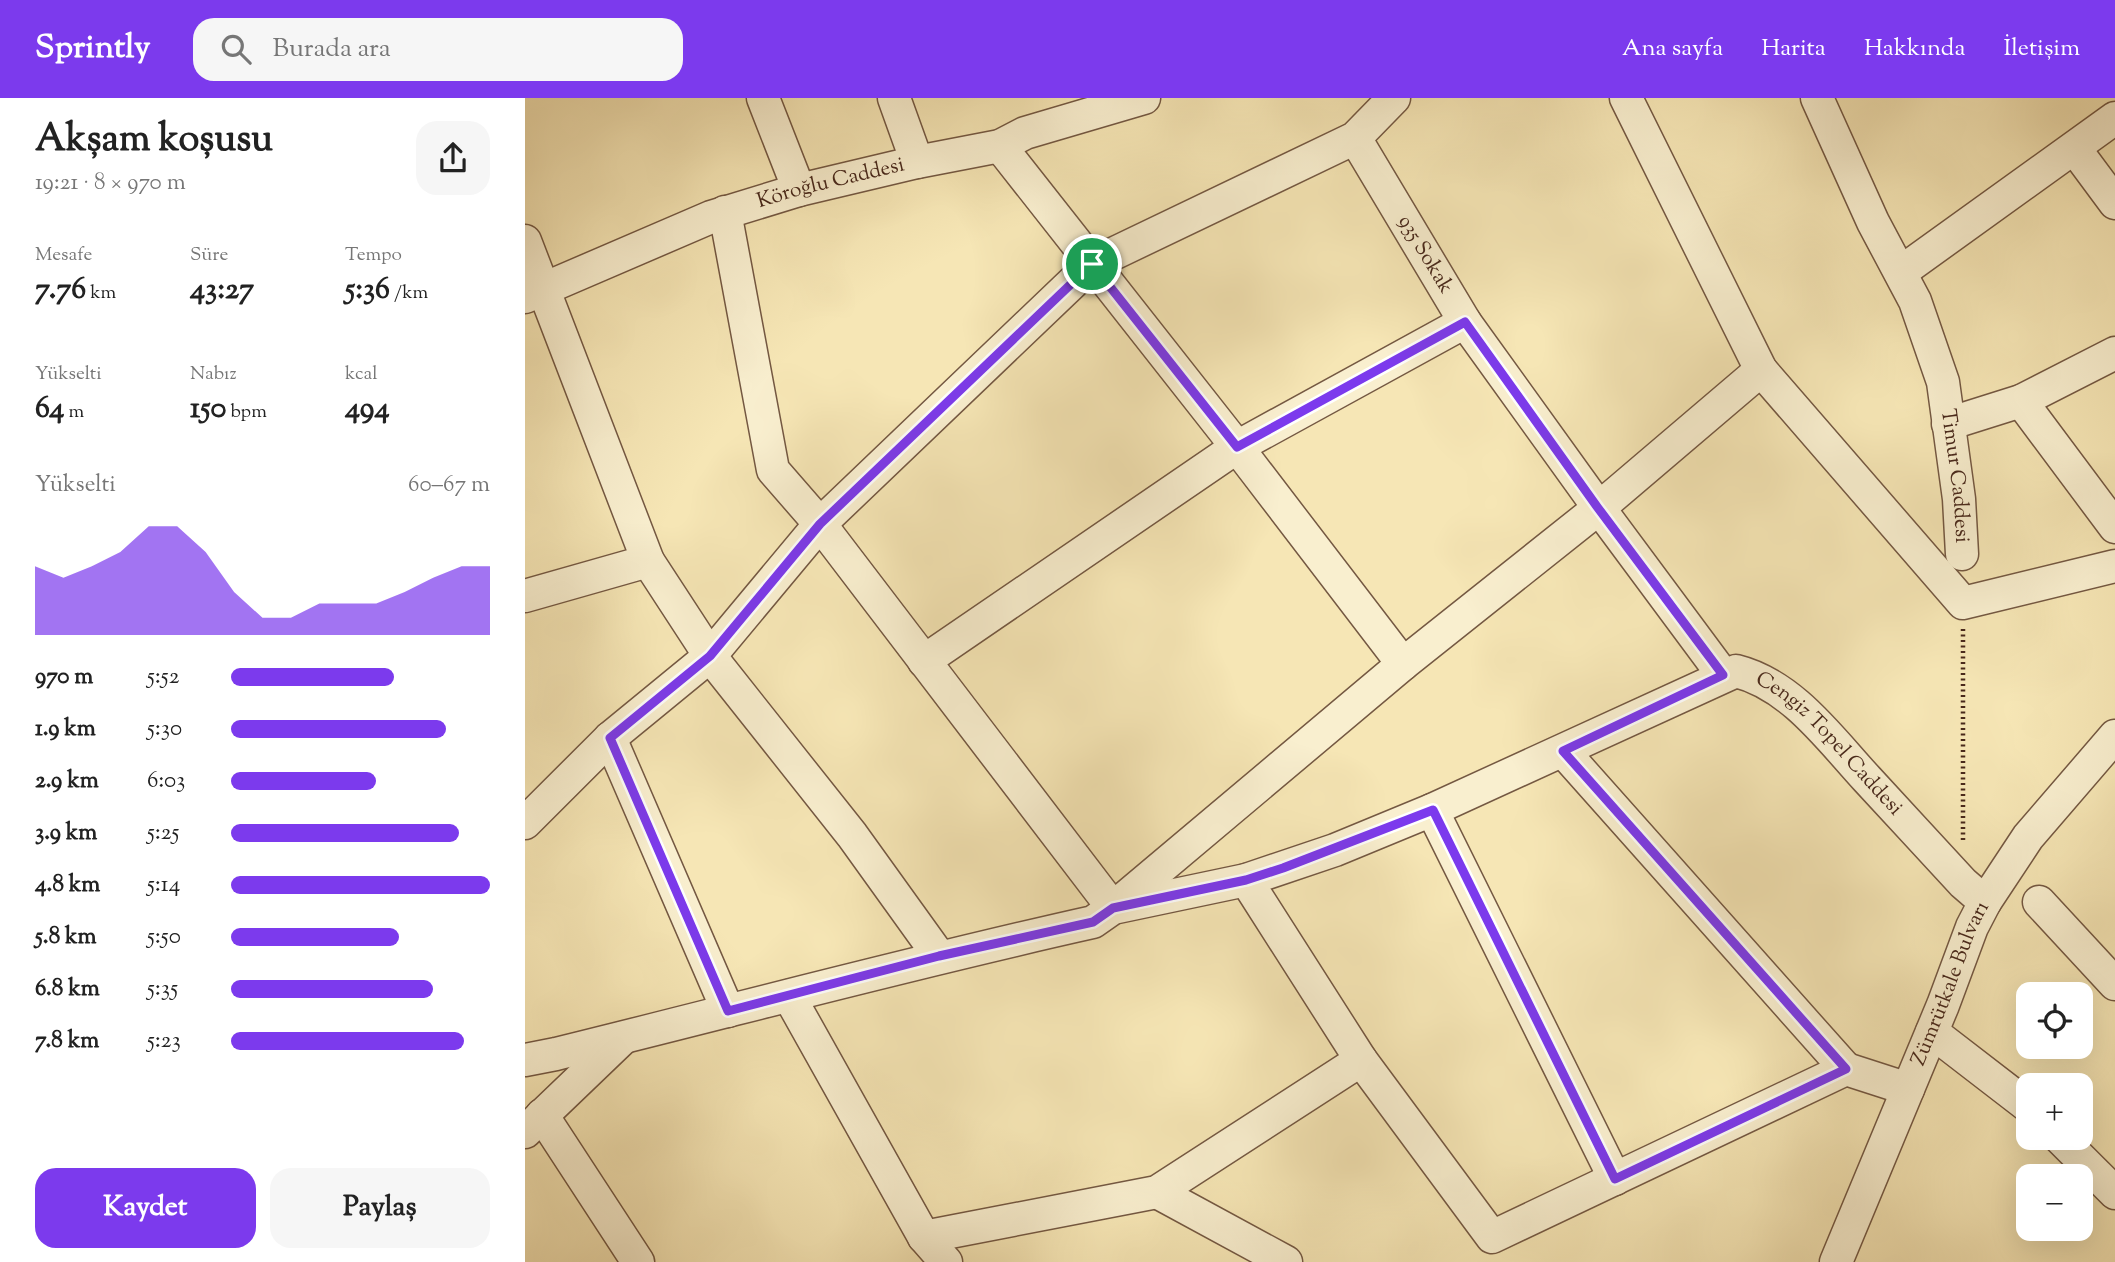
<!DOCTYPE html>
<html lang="tr">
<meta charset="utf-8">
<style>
body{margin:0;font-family:"Sorts Mill Goudy",serif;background:#f6f6f6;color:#222;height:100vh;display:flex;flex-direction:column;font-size:26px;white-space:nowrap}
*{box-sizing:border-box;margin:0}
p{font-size:23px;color:#767676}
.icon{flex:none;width:38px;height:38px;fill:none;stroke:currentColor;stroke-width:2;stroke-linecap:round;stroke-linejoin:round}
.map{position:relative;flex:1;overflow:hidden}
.side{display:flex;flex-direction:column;background:#fff;width:525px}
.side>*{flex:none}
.controls{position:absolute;left:1491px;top:884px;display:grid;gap:14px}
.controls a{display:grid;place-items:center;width:77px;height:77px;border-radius:14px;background:#fff;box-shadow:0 7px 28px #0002;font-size:35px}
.pin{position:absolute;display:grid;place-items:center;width:60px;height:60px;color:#fff;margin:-30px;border:4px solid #fff;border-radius:50%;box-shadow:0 2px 7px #0007}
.round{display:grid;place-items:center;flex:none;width:74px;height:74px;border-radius:21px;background:#f6f6f6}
.headline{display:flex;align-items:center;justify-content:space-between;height:119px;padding:0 35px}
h1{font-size:38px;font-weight:800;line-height:52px}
.figures{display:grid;grid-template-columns:repeat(3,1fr);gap:10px;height:119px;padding:7px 35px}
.figures div{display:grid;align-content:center}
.figures b{font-size:30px;font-weight:800}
.figures small{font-size:19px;font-weight:400}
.figures p{font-size:19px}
.chart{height:196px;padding:14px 35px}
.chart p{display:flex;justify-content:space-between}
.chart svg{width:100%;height:126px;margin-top:7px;fill:#7c3aed;opacity:.7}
.action{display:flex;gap:14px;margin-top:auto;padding:14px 35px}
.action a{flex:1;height:80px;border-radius:21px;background:#7c3aed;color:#fff;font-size:28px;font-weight:800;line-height:80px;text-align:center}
.action a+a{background:#f6f6f6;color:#222}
ul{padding:0 35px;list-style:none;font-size:23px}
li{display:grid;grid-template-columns:112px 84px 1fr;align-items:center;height:52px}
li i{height:18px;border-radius:9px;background:#7c3aed}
header{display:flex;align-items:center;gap:42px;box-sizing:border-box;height:98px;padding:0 35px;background:#7c3aed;color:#fff}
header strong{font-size:33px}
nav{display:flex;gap:38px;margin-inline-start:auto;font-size:24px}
.search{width:490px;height:63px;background:#f6f6f6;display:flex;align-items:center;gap:18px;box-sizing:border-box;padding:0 24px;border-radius:21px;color:#767676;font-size:26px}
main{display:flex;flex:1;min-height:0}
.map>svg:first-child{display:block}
</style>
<header>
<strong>Sprintly</strong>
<div class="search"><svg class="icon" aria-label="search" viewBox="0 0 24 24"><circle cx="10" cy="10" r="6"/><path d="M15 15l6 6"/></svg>Burada ara</div>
<nav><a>Ana sayfa</a><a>Harita</a><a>Hakkında</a><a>İletişim</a></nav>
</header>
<main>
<section class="side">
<div class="headline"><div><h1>Akşam koşusu</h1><p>19:21 · 8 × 970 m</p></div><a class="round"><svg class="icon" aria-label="share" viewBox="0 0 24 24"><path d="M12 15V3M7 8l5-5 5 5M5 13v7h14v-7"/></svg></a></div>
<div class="figures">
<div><p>Mesafe</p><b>7.76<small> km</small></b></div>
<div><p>Süre</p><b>43:27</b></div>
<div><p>Tempo</p><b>5:36<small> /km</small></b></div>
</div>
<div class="figures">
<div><p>Yükselti</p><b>64<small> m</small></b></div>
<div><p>Nabız</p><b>150<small> bpm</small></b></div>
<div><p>kcal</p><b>494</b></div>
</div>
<div class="chart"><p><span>Yükselti</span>60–67 m</p>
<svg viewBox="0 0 160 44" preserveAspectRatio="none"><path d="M0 44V20L10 24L20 20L30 15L40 6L50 6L60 15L70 29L80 38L90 38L100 33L110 33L120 33L130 29L140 24L150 20L160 20V44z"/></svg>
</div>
<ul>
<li><b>970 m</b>5:52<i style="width:63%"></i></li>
<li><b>1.9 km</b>5:30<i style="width:83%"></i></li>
<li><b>2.9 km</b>6:03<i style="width:56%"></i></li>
<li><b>3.9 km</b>5:25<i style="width:88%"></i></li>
<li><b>4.8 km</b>5:14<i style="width:100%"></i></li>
<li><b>5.8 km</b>5:50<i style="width:65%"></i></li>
<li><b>6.8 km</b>5:35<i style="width:78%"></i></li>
<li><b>7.8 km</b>5:23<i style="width:90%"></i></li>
</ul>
<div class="action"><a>Kaydet</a><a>Paylaş</a></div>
</section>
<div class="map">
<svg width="1590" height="1164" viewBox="0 0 1590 1164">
<rect width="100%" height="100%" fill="#f6e6b5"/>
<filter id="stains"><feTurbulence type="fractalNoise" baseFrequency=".00286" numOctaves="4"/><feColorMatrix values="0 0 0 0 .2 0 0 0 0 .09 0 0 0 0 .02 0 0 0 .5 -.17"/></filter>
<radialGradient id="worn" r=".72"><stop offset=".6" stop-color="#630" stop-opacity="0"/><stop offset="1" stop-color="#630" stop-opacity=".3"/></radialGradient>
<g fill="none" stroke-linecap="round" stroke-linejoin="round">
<g stroke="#745842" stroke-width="35">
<g id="minor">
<path d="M238 0 274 92"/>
<path d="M369 0 392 64"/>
<path d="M1101 0 1236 272 1438 505 1590 468"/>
<path id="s1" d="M1292 0 1348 124 1390 203 1418 284 1434 401 1437 456"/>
<path id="s2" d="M830 40 940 224 1074 410 1198 577"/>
<path d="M475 48 712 349 878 566"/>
<path d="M1550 51 1590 105"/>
<path d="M200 114 248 372 295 426 588 810 878 566 1074 410 1236 272"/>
<path d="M0 143 123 463 185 558 327 737 414 858"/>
<path d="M1376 174 1590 20"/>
<path id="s3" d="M0 199 186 119 274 92 392 64 475 48 500 35 619 0"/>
<path d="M1496 303 1590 429"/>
<path d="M1423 326 1496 303 1590 255"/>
<path d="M0 498 123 463"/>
<path d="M399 563 712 349 940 224"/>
<path d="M85 640 203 913"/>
<path d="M1038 653 1321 971"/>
<path d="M907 712 1090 1081"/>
<path d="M0 725 85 640 185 558 295 426 567 166 830 40 869 0"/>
<path d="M721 782 836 962 967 1139 1321 971 1383 991"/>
<path d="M1514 804 1590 886"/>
<path d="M264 898 399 1139 421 1164"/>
<path d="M1407 934 1503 1008"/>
<path id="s4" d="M0 962 31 956C210 912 388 864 568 824L588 810 721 782 810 752 907 712 1211 573C1267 587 1305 641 1342 681 1374 716 1406 750 1438 785L1460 804"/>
<path d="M17 1017 113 1164"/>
<path d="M0 1034 98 940"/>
<path d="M1535 1040 1590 1095"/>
<path d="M632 1094 761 1164"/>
<path d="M399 1139 632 1094 836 962"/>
<path id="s5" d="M1311 1164 1418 907 1447 829 1460 804 1503 739 1590 638"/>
</g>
</g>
<path stroke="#48281b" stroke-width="4.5" stroke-dasharray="2 3.5" stroke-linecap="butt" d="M1438 742V530"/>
<use href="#minor" stroke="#f9efcf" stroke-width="32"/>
</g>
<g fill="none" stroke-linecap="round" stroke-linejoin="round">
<g stroke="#fff" stroke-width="14">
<path id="route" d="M567 166 712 349 940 224 1073 410 1198 577 1038 653 1321 971 1090 1081 908 712 758 770 721 782 588 810 568 824 414 858 203 913 85 640 185 558 295 426Z"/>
</g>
<use href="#route" stroke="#7c3aed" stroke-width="9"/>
</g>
<g text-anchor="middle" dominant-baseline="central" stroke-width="7" stroke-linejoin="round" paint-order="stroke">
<g font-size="21" fill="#48281b" stroke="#f9efcf">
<text stroke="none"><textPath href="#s3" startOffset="327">Köroğlu Caddesi</textPath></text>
<text stroke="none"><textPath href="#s2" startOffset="136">935 Sokak</textPath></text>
<text stroke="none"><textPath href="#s1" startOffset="406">Timur Caddesi</textPath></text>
<text stroke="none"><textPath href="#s4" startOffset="1398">Cengiz Topel Caddesi</textPath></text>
<text stroke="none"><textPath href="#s5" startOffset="301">Zümrütkale Bulvarı</textPath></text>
</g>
</g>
<rect width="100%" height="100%" filter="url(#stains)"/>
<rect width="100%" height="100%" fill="url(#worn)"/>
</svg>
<div class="controls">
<a><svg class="icon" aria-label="locate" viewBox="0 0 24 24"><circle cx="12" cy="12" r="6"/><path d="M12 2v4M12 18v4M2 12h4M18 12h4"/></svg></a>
<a>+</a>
<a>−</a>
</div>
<div class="pin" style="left:567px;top:166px;background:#1e9e55"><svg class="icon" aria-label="arrive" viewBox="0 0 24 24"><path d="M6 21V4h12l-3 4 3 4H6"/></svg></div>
</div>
</main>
